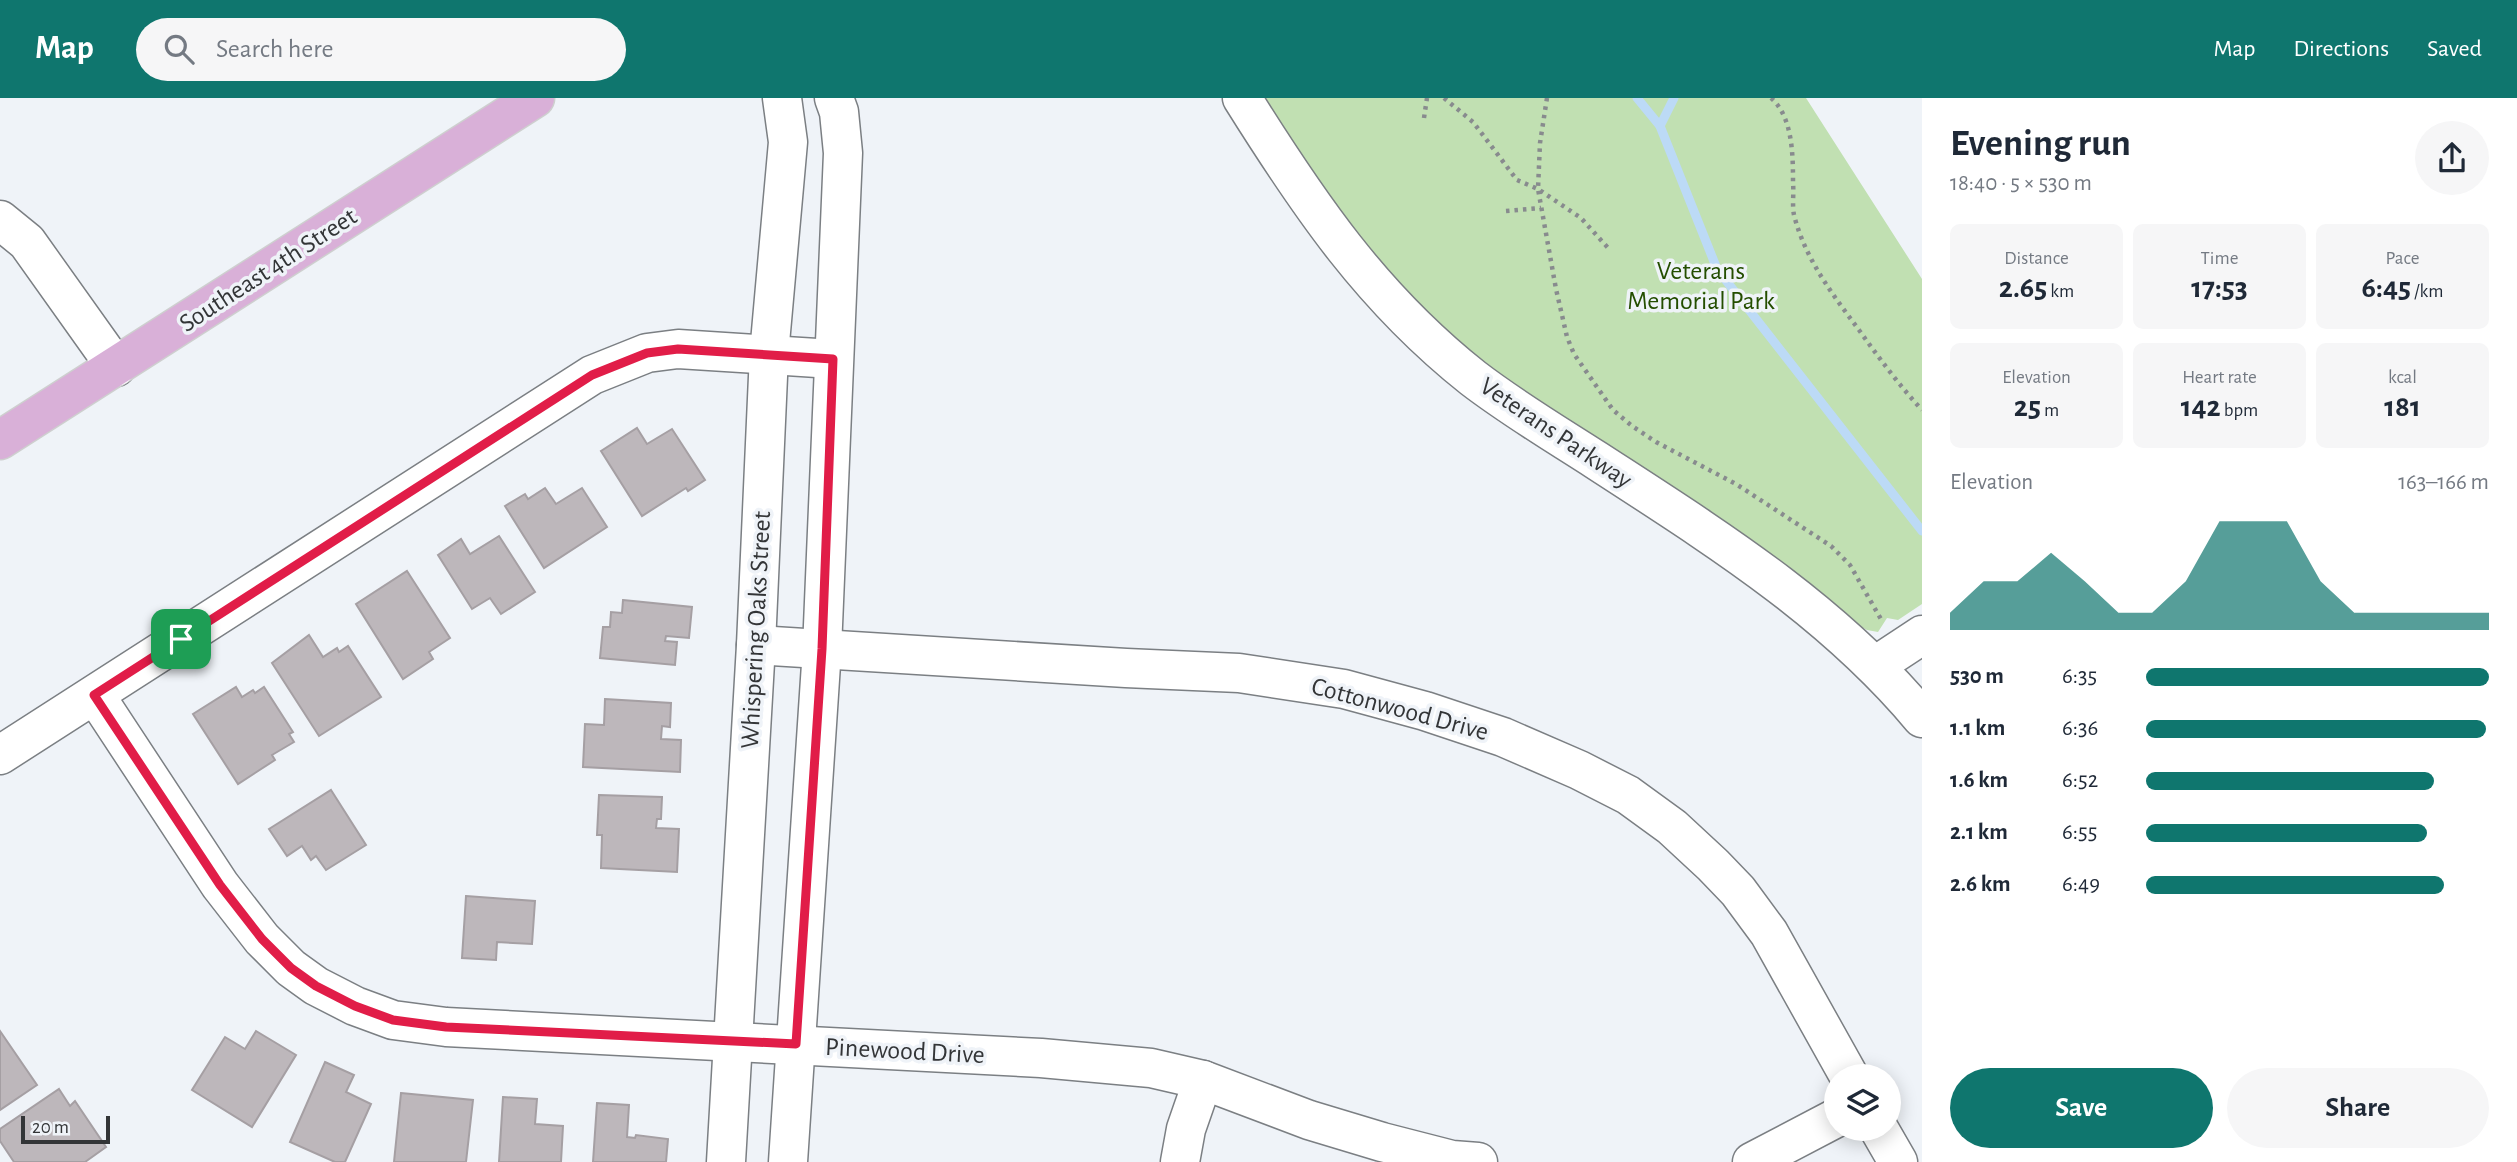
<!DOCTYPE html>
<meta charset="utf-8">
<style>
body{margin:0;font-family:"Alegreya Sans",sans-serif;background:#f6f6f7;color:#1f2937;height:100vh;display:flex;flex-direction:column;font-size:26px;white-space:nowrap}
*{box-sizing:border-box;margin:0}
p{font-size:23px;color:#747a83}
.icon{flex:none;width:38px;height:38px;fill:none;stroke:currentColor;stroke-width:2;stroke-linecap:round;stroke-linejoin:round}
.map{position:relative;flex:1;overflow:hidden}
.drawer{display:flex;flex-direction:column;background:#fff;width:595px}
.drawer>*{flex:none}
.tools{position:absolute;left:1824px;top:966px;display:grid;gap:14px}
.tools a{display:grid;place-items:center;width:77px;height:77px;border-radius:50%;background:#fff;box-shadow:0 4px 18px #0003;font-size:35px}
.scale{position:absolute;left:21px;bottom:18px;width:89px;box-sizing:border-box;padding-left:7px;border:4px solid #333537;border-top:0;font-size:19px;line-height:24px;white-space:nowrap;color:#333537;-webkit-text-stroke:5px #eff3f8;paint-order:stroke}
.pin{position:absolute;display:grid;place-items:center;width:60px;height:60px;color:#fff;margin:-30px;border-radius:14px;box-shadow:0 4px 10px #0006}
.round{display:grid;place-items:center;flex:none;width:74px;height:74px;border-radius:37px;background:#f6f6f7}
.headline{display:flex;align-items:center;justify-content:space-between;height:119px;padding:0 28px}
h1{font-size:38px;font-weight:600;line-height:52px}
.stats{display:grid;grid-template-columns:repeat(3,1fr);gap:10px;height:119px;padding:7px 28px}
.stats div{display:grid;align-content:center;border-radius:10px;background:#f6f6f7;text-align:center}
.stats b{font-size:30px;font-weight:600}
.stats small{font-size:19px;font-weight:400}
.stats p{font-size:19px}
.chart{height:196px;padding:14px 28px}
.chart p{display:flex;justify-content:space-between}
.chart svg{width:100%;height:126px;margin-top:7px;fill:#0f766e;opacity:.7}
.action{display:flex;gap:14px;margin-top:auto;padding:14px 28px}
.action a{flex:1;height:80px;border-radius:42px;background:#0f766e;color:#fff;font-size:28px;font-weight:600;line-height:80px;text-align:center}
.action a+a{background:#f6f6f7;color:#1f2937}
ul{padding:0 28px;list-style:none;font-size:23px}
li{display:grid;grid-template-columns:112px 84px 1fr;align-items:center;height:52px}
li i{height:18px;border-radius:9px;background:#0f766e}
header{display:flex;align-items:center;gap:42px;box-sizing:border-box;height:98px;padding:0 35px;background:#0f766e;color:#fff}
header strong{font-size:33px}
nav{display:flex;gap:38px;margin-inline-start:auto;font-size:24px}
.search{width:490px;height:63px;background:#f6f6f7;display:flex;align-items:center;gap:18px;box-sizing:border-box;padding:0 24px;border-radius:38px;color:#747a83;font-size:26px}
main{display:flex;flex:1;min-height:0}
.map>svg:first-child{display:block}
</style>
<header>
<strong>Map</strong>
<div class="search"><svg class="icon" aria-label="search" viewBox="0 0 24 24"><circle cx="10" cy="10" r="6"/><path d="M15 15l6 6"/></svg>Search here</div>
<nav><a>Map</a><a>Directions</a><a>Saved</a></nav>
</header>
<main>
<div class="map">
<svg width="1922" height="1064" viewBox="0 0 1922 1064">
<rect width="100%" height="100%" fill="#eff3f8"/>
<path fill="#c1e0b2" d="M1261 0H1806L1922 181V506L1898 522 1887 520 1878 534 1867 532 1854 525 1549 313 1444 235 1346 129Z"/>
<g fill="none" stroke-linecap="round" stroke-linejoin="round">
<g stroke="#bcdaf6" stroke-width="9">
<path d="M1637 0 1660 28"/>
<path d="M1674 0 1660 28 1717 171 1922 433"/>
</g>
</g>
<g fill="#bdb7bb" stroke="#a59fa3" stroke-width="2">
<path d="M637 330 647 346 672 331 705 382 688 393 686 390 642 418 601 353Z"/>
<path d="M545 390 556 406 582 390 607 429 544 470 505 408 525 396 528 401Z"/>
<path d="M499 438 535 494 501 516 490 500 472 511 438 457 461 441 470 456Z"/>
<path d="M407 473 450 540 429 554 433 561 403 581 356 506Z"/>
<path d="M623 502 692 509 689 540 666 538 665 543 677 544 675 567 600 560 603 529H610L611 514 622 515Z"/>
<path d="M309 537 323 559 337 550 339 554 348 548 381 599 319 638 272 565Z"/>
<path d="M236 589 242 599 253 592 255 595 264 589 293 634 289 636 294 644 272 657 275 662 238 686 193 616Z"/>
<path d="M605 601 671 605 670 629 662 628 661 641 681 642 680 674 583 669 585 626 604 627Z"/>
<path d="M331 692 366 747 326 772 316 758 311 762 302 748 287 758 269 731Z"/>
<path d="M599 697 662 699 661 721H657L656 730 679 731 677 774 601 770 602 737H597Z"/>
<path d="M466 798 535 803 532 846 497 844 496 862 462 860Z"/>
<path d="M0 933 37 987 0 1012Z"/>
<path d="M256 933 296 957 252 1029 192 992 225 939 245 951Z"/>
<path d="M325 964 354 977 346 994 371 1006 345 1064H335L290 1044Z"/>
<path d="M59 991 70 1008 75 1003 106 1049 85 1064H14L0 1043V1031Z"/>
<path d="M401 995 473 1002 466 1064H394Z"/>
<path d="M503 999 537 1001 535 1026 563 1028 561 1064H499Z"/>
<path d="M597 1005 629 1007 627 1039 635 1040 636 1037 668 1041 666 1064H593Z"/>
</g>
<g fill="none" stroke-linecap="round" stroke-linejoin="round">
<g stroke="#7b7f83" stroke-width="41">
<g id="minor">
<path d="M1242 0C1309 107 1372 200 1473 280 1512 310 1554 335 1596 362 1713 438 1831 511 1922 620"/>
<path d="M0 122 27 144 116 269"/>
<path d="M756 547 1126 570 1239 575 1344 591 1425 613 1503 639 1579 672 1628 697 1672 729 1713 767 1738 793 1769 835 1849 978"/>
<path d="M1875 568 1922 537"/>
<path d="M95 597 220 787 262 841 291 870 316 888 355 908 393 922 446 929 1041 960 1151 970 1203 982 1309 1022 1382 1044 1452 1062 1478 1064"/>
<path d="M0 657 592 277 647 255 678 251 833 261"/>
<path d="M1879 1031 1898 1064"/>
<path d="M726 1064 756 547 769 256 788 44 782 0"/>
<path d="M788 1064 822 551 843 55 839 14 834 0"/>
<path d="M1180 1064 1186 1031 1203 982"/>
<path d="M1752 1064 1836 1020"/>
</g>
</g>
<g stroke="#cecfcf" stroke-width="41">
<path id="major" d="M0 342 535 0"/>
</g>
<g stroke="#888b8e" stroke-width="4.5" stroke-dasharray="3.5 5" stroke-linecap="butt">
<path d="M1444 0 1473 24 1517 82 1538 91 1581 120 1609 151"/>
<path d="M1547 0 1540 45 1538 91 1556 191 1567 239 1574 256 1613 312 1632 328 1656 344 1736 386 1831 448 1850 467 1882 523"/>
<path d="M1771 0C1793 19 1793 58 1793 85 1794 95 1792 107 1794 117 1805 161 1833 197 1859 232 1879 260 1899 287 1922 312"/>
<path d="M1424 20 1427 0"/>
<path d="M1506 113 1541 110"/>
</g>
<use href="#minor" stroke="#fff" stroke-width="38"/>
<use href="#major" stroke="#d9b0d8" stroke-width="38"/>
</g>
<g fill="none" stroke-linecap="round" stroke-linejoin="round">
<g stroke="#fff" stroke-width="14">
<path id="route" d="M678 251 833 261 822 551 796 946 446 929 393 922 355 908 316 888 291 870 262 841 220 787 94 597 592 277 647 255Z"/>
</g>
<use href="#route" stroke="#e11d48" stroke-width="9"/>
</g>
<g text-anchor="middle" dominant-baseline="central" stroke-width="7" stroke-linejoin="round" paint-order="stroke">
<g font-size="26" fill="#333537" stroke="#eff3f8">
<text transform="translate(268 172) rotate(-33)">Southeast 4th Street</text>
<text transform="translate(1556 335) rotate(34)">Veterans Parkway</text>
<text transform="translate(756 532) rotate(-87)">Whispering Oaks Street</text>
<text transform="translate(1400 611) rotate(15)">Cottonwood Drive</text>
<text transform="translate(905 953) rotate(3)">Pinewood Drive</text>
</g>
<g font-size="26" fill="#244e00" stroke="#eff3f8">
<text x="1701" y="173">Veterans<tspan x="1701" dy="30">Memorial Park</tspan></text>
</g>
</g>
</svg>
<div class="tools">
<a><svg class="icon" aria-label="layers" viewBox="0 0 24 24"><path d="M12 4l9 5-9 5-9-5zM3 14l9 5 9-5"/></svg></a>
</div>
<div class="scale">20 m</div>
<div class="pin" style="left:181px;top:541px;background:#1e9e55"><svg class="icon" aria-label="arrive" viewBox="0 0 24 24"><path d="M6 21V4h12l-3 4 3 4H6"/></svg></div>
</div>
<section class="drawer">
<div class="headline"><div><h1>Evening run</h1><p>18:40 · 5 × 530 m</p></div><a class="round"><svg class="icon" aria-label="share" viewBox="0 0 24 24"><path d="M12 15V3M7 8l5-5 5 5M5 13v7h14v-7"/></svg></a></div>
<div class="stats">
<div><p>Distance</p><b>2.65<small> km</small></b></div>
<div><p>Time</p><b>17:53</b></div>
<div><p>Pace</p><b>6:45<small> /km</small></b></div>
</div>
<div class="stats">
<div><p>Elevation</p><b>25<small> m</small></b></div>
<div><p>Heart rate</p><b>142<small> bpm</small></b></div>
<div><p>kcal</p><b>181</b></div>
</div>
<div class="chart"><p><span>Elevation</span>163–166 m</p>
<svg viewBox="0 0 160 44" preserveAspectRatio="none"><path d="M0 44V38L10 27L20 27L30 17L40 27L50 38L60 38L70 27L80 6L90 6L100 6L110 27L120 38L130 38L140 38L150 38L160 38V44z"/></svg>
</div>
<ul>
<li><b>530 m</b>6:35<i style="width:100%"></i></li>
<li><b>1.1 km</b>6:36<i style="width:99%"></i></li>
<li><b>1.6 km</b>6:52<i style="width:84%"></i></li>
<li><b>2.1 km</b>6:55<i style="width:82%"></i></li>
<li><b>2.6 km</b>6:49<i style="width:87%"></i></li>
</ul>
<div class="action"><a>Save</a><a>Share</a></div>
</section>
</main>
